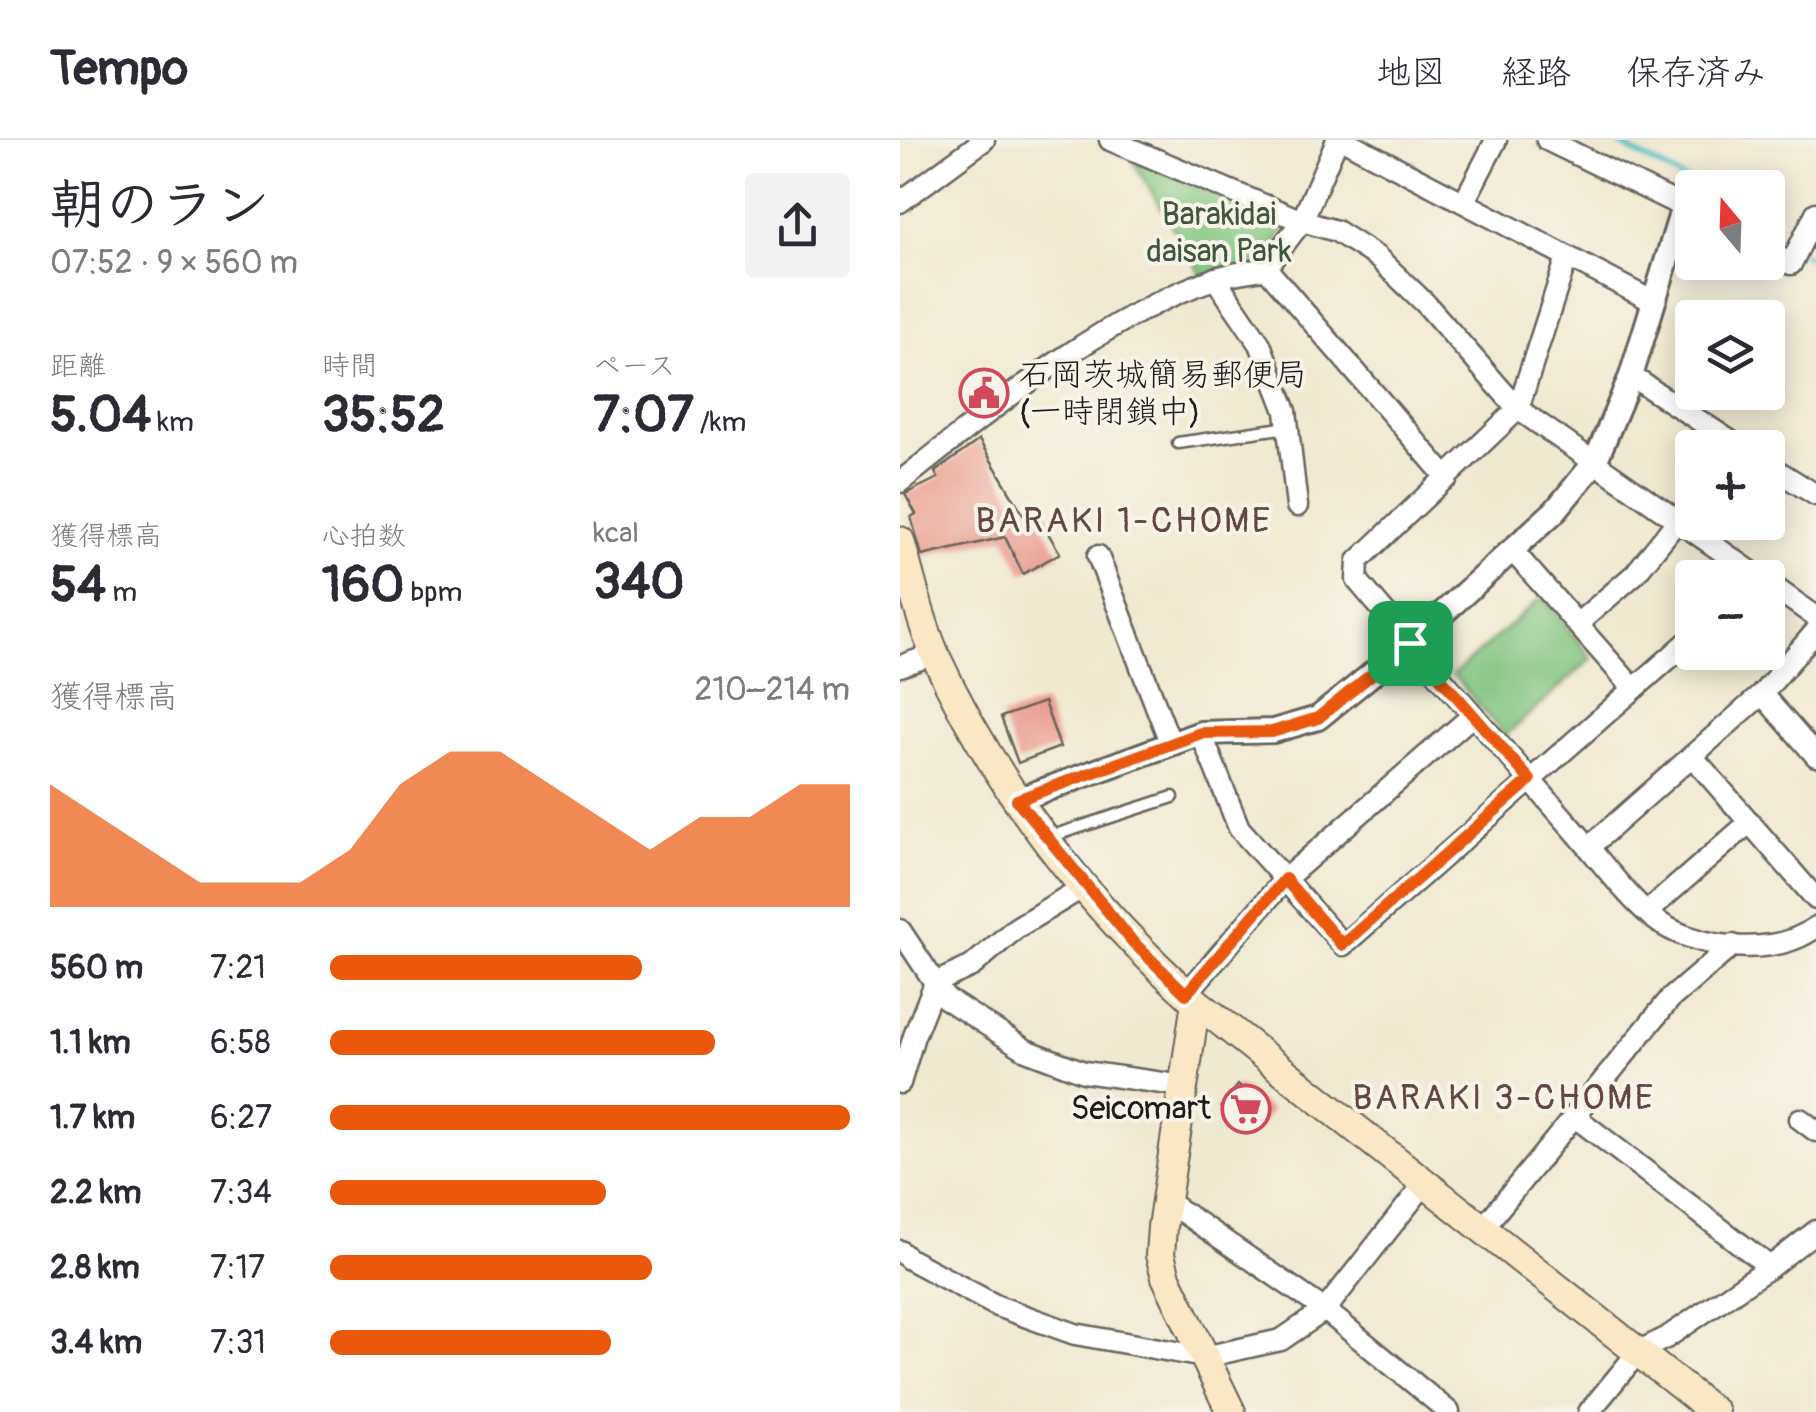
<!DOCTYPE html>
<html lang="ja">
<meta charset="utf-8">
<style>
body{margin:0;font-family:Pangolin,"Klee One",sans-serif;background:#f2f2f3;color:#2b2b33;height:100vh;display:flex;flex-direction:column;font-size:38px;white-space:nowrap}
*{box-sizing:border-box;margin:0}
p{font-size:32px;color:#7c7c81}
.icon{flex:none;width:55px;height:55px;fill:none;stroke:currentColor;stroke-width:2;stroke-linecap:round;stroke-linejoin:round}
.map{position:relative;flex:1;overflow:hidden}
.side{display:flex;flex-direction:column;background:#fff;width:900px}
.side>*{flex:none}
.needle{width:65px;rotate:341deg}
.buttons{position:absolute;left:775px;top:30px;display:grid;gap:20px}
.buttons a{display:grid;place-items:center;width:110px;height:110px;border-radius:10px;background:#fff;box-shadow:0 5px 25px #0003;font-size:50px}
.pin{position:absolute;display:grid;place-items:center;width:85px;height:85px;color:#fff;margin:-42px;border-radius:20px;box-shadow:0 5px 15px #0006}
.round{display:grid;place-items:center;flex:none;width:105px;height:105px;border-radius:10px;background:#f2f2f3}
.head{display:flex;align-items:center;justify-content:space-between;height:170px;padding:0 50px}
h1{font-size:55px;font-weight:700;line-height:75px}
.stats{display:grid;grid-template-columns:repeat(3,1fr);gap:15px;height:170px;padding:10px 50px}
.stats div{display:grid;align-content:center}
.stats b{font-size:50px;font-weight:700}
.stats small{font-size:28px;font-weight:400}
.stats p{font-size:28px}
.chart{height:280px;padding:20px 50px}
.chart p{display:flex;justify-content:space-between}
.chart svg{width:100%;height:180px;margin-top:10px;fill:#ea580c;opacity:.7}
ul{padding:0 50px;list-style:none;font-size:32px}
li{display:grid;grid-template-columns:160px 120px 1fr;align-items:center;height:75px}
li i{height:25px;border-radius:12px;background:#ea580c}
header{display:flex;align-items:center;gap:60px;box-sizing:border-box;height:140px;padding:0 50px;background:#fff;border-bottom:2px solid #e1e1e2}
header strong{font-size:48px}
nav{display:flex;gap:55px;margin-inline-start:auto;font-size:35px}
main{display:flex;flex:1;min-height:0}
.map>svg:first-child{display:block}
</style>
<header>
<strong>Tempo</strong>
<nav><a>地図</a><a>経路</a><a>保存済み</a></nav>
</header>
<main>
<section class="side">
<div class="head"><div><h1>朝のラン</h1><p>07:52 · 9 × 560 m</p></div><a class="round"><svg class="icon" aria-label="share" viewBox="0 0 24 24"><path d="M12 15V3M7 8l5-5 5 5M5 13v7h14v-7"/></svg></a></div>
<div class="stats">
<div><p>距離</p><b>5.04<small> km</small></b></div>
<div><p>時間</p><b>35:52</b></div>
<div><p>ペース</p><b>7:07<small> /km</small></b></div>
</div>
<div class="stats">
<div><p>獲得標高</p><b>54<small> m</small></b></div>
<div><p>心拍数</p><b>160<small> bpm</small></b></div>
<div><p>kcal</p><b>340</b></div>
</div>
<div class="chart"><p><span>獲得標高</span>210–214 m</p>
<svg viewBox="0 0 160 44" preserveAspectRatio="none"><path d="M0 44V14L10 22L20 30L30 38L40 38L50 38L60 30L70 14L80 6L90 6L100 14L110 22L120 30L130 22L140 22L150 14L160 14V44z"/></svg>
</div>
<ul>
<li><b>560 m</b>7:21<i style="width:60%"></i></li>
<li><b>1.1 km</b>6:58<i style="width:74%"></i></li>
<li><b>1.7 km</b>6:27<i style="width:100%"></i></li>
<li><b>2.2 km</b>7:34<i style="width:53%"></i></li>
<li><b>2.8 km</b>7:17<i style="width:62%"></i></li>
<li><b>3.4 km</b>7:31<i style="width:54%"></i></li>
</ul>
</section>
<div class="map">
<svg width="916" height="1272" viewBox="0 0 916 1272">
<rect width="100%" height="100%" fill="#f7f3e8"/>
<filter id="ink" filterUnits="userSpaceOnUse"><feTurbulence type="fractalNoise" baseFrequency=".01" numOctaves="2"/><feDisplacementMap in="SourceGraphic" scale="20" xChannelSelector="R" yChannelSelector="G"/><feConvolveMatrix kernelMatrix="1 2 1 2 8 2 1 2 1" color-interpolation-filters="sRGB"/></filter>
<filter id="wash" filterUnits="userSpaceOnUse"><feTurbulence type="fractalNoise" baseFrequency=".0048" numOctaves="4" result="noise"/><feDisplacementMap in="SourceGraphic" scale="40" xChannelSelector="R" yChannelSelector="G"/><feGaussianBlur stdDeviation="2.25" result="paint"/><feColorMatrix in="noise" values="0 0 0 0 0 0 0 0 0 0 0 0 0 0 0 0 0 1.4 0 .05"/><feComposite in="paint" operator="in"/></filter>
<g filter="url(#wash)">
<rect width="100%" height="100%" fill="#f0e9d1"/>
<g fill="#81c57f" stroke="#4e704e" stroke-width="2.5">
<path d="M232 19 383 81 385 89 362 122 302 136Z"/>
<path d="M644 459 692 518 605 596 553 535 639 460Z"/>
</g>
<g fill="none" stroke-linecap="round" stroke-linejoin="round">
<g stroke="#50bec7" stroke-width="5">
<path d="M712 0 800 48"/>
<path d="M868 88 872 97 891 107"/>
<path d="M901 113 916 121"/>
</g>
</g>
<g id="blocks">
<g fill="#ea968a">
<path d="M79 300 123 374 134 370 160 413 123 434 105 397 22 416 11 377 16 374 5 354 38 338 35 332Z"/>
<path d="M144 562 160 607 118 623 101 577Z"/>
<path d="M338 945 371 971 354 992 321 967Z"/>
</g>
</g>
</g>
<g filter="url(#ink)">
<use href="#blocks" fill-opacity="0" stroke="#66645b" stroke-width="2.5"/>
<g fill="none" stroke-linecap="round" stroke-linejoin="round">
<g stroke="#66645b" stroke-width="15">
<g id="service">
<path d="M278 303 388 287"/>
<path d="M146 698 273 657"/>
</g>
</g>
<g stroke="#66645b" stroke-width="25">
<g id="minor">
<path d="M210 0 402 81 436 91 477 117 526 164 618 269 860 438"/>
<path d="M444 0 754 162"/>
<path d="M647 0 792 71"/>
<path d="M0 62 84 0"/>
<path d="M564 62 596 0"/>
<path d="M868 111 891 124 916 73"/>
<path d="M667 117 618 269 458 421 457 440C528 524 601 607 674 690 696 715 735 768 763 785 804 810 876 817 916 787"/>
<path d="M366 128 547 338"/>
<path d="M315 138 360 204 386 271 397 366"/>
<path d="M731 236 841 308"/>
<path d="M868 325 916 355"/>
<path d="M0 342C92 269 202 177 314 139 330 133 349 132 366 128L402 81 437 0"/>
<path d="M612 410 734 549"/>
<path d="M198 416 270 602"/>
<path d="M868 443 916 477"/>
<path d="M677 484 735 434 778 380"/>
<path d="M0 526 35 514"/>
<path d="M862 554 916 616"/>
<path d="M301 593 339 688 443 805 792 498"/>
<path d="M792 616 916 759"/>
<path d="M689 707 862 554 916 491"/>
<path d="M747 772 850 682"/>
<path d="M0 790 45 858 126 910 184 932 284 946"/>
<path d="M287 853 385 739 573 575"/>
<path d="M0 943 14 896 35 843 72 826 116 788 185 746"/>
<path d="M674 976 870 1127"/>
<path d="M900 979 916 991"/>
<path d="M265 1060 425 1170 549 1272"/>
<path d="M583 1088 770 859 833 805"/>
<path d="M0 1111 9 1119 97 1166 175 1194 304 1217 381 1200 425 1170 525 1043"/>
<path d="M689 1272 739 1211 766 1198 870 1127 916 1091"/>
</g>
</g>
<g stroke="#66645b" stroke-width="28">
<path id="tertiary" d="M117 660 301 593 373 591 418 578 510 503 655 371 695 322 731 236 783 67"/>
</g>
<g stroke="#66645b" stroke-width="32">
<g id="secondary">
<path d="M0 401C11 440 20 480 36 517 96 648 189 767 296 862L814 1272"/>
<path d="M296 862 262 1087 260 1115 266 1137 331 1272"/>
</g>
</g>
<use href="#service" stroke="#fff" stroke-width="10"/>
<use href="#minor" stroke="#fff" stroke-width="20"/>
<use href="#tertiary" stroke="#fff" stroke-width="22"/>
<use href="#secondary" stroke="#fae7c3" stroke-width="28"/>
</g>
</g>
<g fill="none" stroke-linecap="round" stroke-linejoin="round" filter="url(#ink)">
<g stroke="#fff" stroke-width="20">
<path id="route" d="M510 503 630 640 442 805 385 739 286 854 232 801 117 660 301 593 372 592 418 578Z"/>
</g>
<use href="#route" stroke="#ea580c" stroke-width="12"/>
</g>
<defs>
<g id="civic-ring" transform="scale(2.5)"><circle r="9.5" fill="#f7f3e8" stroke="#d1495b" stroke-width="1.5"/><path d="M-.6-6.5H3V-4.5H.6V-3L4-1V1h2V6H-6V1h2V-1L-.6-3ZM-1.2 2.5V6h2.4V2.5Z" fill="#d1495b"/></g>
<g id="supermarket-ring" transform="scale(2.5)"><circle r="9.5" fill="#f7f3e8" stroke="#d1495b" stroke-width="1.5"/><path d="M-6-5.5h2.5l.6 2H6L4.5 2H-2.5L-4.4-4H-6ZM-1.5 3.2a1.3 1.3 0 1 0 .1 0ZM3 3.2a1.3 1.3 0 1 0 .1 0Z" fill="#d1495b"/></g>
</defs>
<g fill-rule="evenodd">
<use href="#civic-ring" x="84" y="253"/>
<use href="#supermarket-ring" x="346" y="969"/>
</g>
<g text-anchor="middle" dominant-baseline="central" stroke-width="8" stroke-linejoin="round" paint-order="stroke">
<g font-size="32" fill="#3f573f" stroke="#f7f3e8">
<text x="319" y="75">Barakidai<tspan x="319" dy="37">daisan Park</tspan></text>
</g>
<g font-size="32" fill="#1c1c1c" stroke="#f7f3e8" text-anchor="start">
<text x="119" y="235">石岡茨城簡易郵便局<tspan x="119" dy="37">(一時閉鎖中)</tspan></text>
<text x="311" y="969" text-anchor="end">Seicomart</text>
</g>
<g font-size="35" letter-spacing="2.5" fill="#644742" stroke="#f7f3e8">
<text x="224" y="381">BARAKI 1-CHOME</text>
<text x="604" y="958">BARAKI 3-CHOME</text>
</g>
</g>
</svg>
<div class="buttons">
<a><svg class="needle" viewBox="-14 -14 28 28"><path d="M0-13l5 13h-10z" fill="#e53935"/><path d="M0 13l5-13h-10z" fill="#7c7c81"/></svg></a>
<a><svg class="icon" aria-label="layers" viewBox="0 0 24 24"><path d="M12 4l9 5-9 5-9-5zM3 14l9 5 9-5"/></svg></a>
<a>+</a>
<a>−</a>
</div>
<div class="pin" style="left:510px;top:503px;background:#1e9e55"><svg class="icon" aria-label="arrive" viewBox="0 0 24 24"><path d="M6 21V4h12l-3 4 3 4H6"/></svg></div>
</div>
</main>
